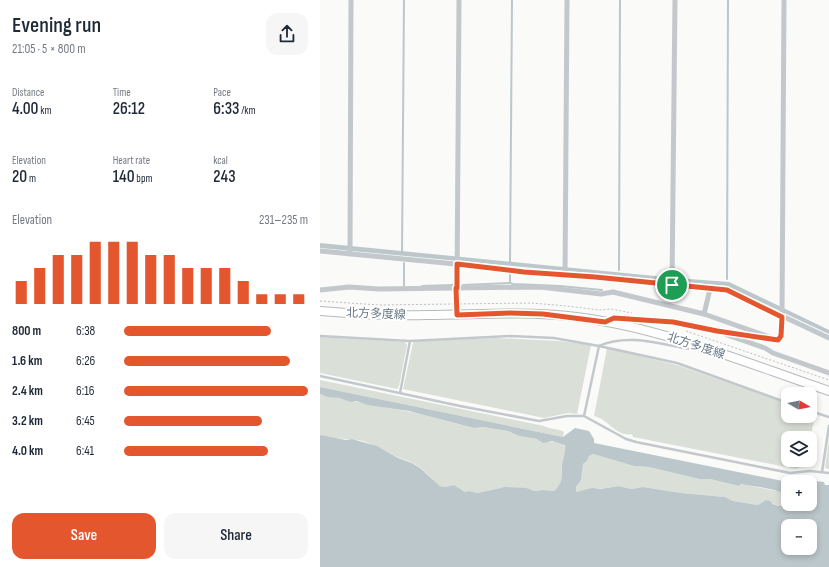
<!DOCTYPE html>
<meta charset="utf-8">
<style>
body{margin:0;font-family:"Sofia Sans Condensed","Noto Sans JP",sans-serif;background:#f6f6f7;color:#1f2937;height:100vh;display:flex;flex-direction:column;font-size:15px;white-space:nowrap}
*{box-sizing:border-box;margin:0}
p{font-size:13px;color:#747a83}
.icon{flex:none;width:22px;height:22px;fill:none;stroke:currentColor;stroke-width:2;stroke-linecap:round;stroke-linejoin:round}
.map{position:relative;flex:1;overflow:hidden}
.panel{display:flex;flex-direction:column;background:#fff;width:320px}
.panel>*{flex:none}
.needle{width:26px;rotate:99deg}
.controls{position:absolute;left:461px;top:387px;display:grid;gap:8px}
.controls a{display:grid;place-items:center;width:36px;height:36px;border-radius:8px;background:#fff;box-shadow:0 2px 6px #0003;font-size:20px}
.pin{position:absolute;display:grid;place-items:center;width:34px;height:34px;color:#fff;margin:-17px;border:2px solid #fff;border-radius:50%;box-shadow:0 1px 4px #0007}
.round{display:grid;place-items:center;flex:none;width:42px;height:42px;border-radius:12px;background:#f6f6f7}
.head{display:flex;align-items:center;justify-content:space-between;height:68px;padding:0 12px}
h1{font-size:22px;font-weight:600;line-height:30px}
.metrics{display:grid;grid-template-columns:repeat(3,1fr);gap:6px;height:68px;padding:4px 12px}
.metrics div{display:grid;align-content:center}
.metrics b{font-size:17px;font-weight:600}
.metrics small{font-size:11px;font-weight:400}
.metrics p{font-size:11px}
.chart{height:112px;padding:8px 12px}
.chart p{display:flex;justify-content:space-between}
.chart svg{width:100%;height:72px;margin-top:4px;stroke:#e4572e;stroke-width:6}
.button{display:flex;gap:8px;margin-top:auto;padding:8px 12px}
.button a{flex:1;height:46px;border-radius:12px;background:#e4572e;color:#fff;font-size:16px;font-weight:600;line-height:46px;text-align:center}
.button a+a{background:#f6f6f7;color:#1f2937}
ul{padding:0 12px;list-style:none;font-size:13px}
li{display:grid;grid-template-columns:64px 48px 1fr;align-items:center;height:30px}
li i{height:10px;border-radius:5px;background:#e4572e}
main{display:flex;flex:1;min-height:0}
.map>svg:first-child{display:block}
</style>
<main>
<section class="panel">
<div class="head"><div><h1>Evening run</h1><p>21:05 · 5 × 800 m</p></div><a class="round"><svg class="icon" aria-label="share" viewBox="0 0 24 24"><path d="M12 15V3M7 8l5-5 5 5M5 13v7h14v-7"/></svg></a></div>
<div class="metrics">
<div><p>Distance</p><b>4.00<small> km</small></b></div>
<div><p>Time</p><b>26:12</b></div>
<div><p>Pace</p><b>6:33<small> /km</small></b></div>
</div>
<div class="metrics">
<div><p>Elevation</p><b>20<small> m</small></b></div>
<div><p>Heart rate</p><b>140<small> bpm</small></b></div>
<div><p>kcal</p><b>243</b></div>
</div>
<div class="chart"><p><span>Elevation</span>231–235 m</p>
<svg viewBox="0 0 160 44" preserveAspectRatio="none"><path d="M5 44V30M15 44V22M25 44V14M35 44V14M45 44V6M55 44V6M65 44V6M75 44V14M85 44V14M95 44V22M105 44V22M115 44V22M125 44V30M135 44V38M145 44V38M155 44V38"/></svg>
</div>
<ul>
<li><b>800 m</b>6:38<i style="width:80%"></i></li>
<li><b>1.6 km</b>6:26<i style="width:90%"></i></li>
<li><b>2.4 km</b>6:16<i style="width:100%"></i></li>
<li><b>3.2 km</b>6:45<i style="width:75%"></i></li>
<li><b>4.0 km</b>6:41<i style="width:78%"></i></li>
</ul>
<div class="button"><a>Save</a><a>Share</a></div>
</section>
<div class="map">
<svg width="509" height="567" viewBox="0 0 509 567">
<rect width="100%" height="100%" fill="#fafaf8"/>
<g fill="#dadfd7">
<path d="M0 337 85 342 87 345 79 386 77 389 0 373Z"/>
<path d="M175 338 239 341 271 345 257 414 248 413 224 418 83 389 93 343 96 341Z"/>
<path d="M287 348 357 365 468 404V416H490V412L495 414 490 440V438H468V460H486L485 466 476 469 313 437 312 434C300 437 292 426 283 420 281 418 277 417 274 416Z"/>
<path d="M0 380 224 426C231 430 238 428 244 432L243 437 0 387Z"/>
<path d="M0 394C30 401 60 406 91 412 112 416 133 423 154 428L163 427 188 431 199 436 217 439 221 441 235 442 244 444C248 451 243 456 242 463 241 476 245 481 234 491L223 490 215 491 209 489 181 488 158 493 149 491 145 492 134 485 125 487 120 486C111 478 102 467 91 462 87 460 81 459 77 457 66 451 55 445 43 441 29 438 14 440 0 435Z"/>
<path d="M509 439V469L505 468Z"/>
<path d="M273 454 314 466 329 467 379 479H390L419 486 421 484 457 491 468 495V504H475L458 506 446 500 438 505 413 501 405 497 361 493 323 487 311 489 299 486 256 492V487L261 480 263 464 267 461 269 456Z"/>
</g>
<g fill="#bbc7cb" fill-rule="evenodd">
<path d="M0 243 355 278 409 282 509 330V334L407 286 0 248Z"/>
<path d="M0 387 243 437 255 428 269 431 274 439V443L468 482V495H467C454 488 436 487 421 484L419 486 390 479H379L329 467 314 466 273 454 269 456 267 461 263 464 261 480 256 487V492L272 488 280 489 299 486 311 489 323 487 361 493 405 497 413 501 438 505 446 500 450 501 453 504 458 506 468 504H490V483H494L495 481 504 482 505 485H509V567H0V435L26 440 32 439 57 446 78 458 92 463 100 468 120 486 125 487 134 485 145 492 149 491 158 493 185 487 206 488 215 491 223 490 234 491C243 483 242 476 242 464 243 457 246 453 245 445L232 441 223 443 217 439 199 436 188 431 163 427 154 428 89 411 48 405 36 401 31 402 19 398 8 397 0 394ZM468 526H490V548H468Z"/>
</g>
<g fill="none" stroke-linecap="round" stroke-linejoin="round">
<g stroke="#bbc7cb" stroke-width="2">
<path d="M82 252 84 0"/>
<path d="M190 262 192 0"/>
<path d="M84 263V287H85"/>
<path d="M299 270 300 0"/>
<path d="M190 273V283L193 284 240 286 282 290"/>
<path d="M407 279 408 0"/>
<path d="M143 285 190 283"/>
<path d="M102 286 134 285"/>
</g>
<g stroke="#b5babe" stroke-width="10">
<path id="primary" d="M0 311C35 314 71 316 106 315 153 315 201 311 248 316 339 326 423 362 509 391"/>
</g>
<g stroke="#bbbfc2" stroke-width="1" stroke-dasharray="2 2" stroke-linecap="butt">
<path d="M136 293 137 308"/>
<path d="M0 301 59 305 211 303 247 306 279 310 291 309 312 313"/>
<path d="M366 331 509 380"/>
</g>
<g stroke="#c3c8cc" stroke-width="2.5">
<path d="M0 336 90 341 191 336 234 338 279 346 357 363 468 403"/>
<path d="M0 376 140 406 219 421 247 416H264L306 439 316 442 470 473 490 471 509 473"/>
<path d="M80 393 90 341"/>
<path d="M490 411 509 417"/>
<path d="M264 416 279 346C307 333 340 344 370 349L377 348"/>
<path d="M502 472 509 426"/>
</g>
<g stroke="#c3c8cc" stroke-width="5">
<path d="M0 251 407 290 509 338"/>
<path d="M30 254 31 0"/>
<path d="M245 276 247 0"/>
<path d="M352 285 355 0"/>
<path d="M137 288 139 0"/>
<path d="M0 290 29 287 59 289 220 287 281 294 293 292 384 314 458 340 461 336 462 317 464 0"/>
<path d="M384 314 390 289"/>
<path d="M286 321 294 318 353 322 445 339"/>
<path d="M407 335 445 348 453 353 509 373"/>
</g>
<use href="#primary" stroke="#fff" stroke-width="8"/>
</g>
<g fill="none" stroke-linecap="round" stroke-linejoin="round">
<g stroke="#fff" stroke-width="8">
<path id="route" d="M137 264 204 272 275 277 407 290 462 317 461 336 458 340 397 331 353 322 294 318 285 322 223 314 190 313 137 315 136 288H137Z"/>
</g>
<use href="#route" stroke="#e4572e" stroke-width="5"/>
</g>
<g text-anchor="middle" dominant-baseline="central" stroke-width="4" stroke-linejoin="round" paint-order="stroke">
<g font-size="12" fill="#657683" stroke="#fff">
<text transform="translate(56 314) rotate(2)">北方多度線</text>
<text transform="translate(376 346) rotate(18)">北方多度線</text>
</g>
</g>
</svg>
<div class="controls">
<a><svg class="needle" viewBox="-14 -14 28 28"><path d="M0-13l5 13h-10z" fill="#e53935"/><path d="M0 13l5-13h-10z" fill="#747a83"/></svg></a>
<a><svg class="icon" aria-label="layers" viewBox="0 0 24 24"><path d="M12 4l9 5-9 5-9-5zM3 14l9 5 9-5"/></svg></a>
<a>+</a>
<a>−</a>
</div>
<div class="pin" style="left:352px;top:285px;background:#1e9e55"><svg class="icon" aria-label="arrive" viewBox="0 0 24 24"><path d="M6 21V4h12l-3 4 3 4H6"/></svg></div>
</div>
</main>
